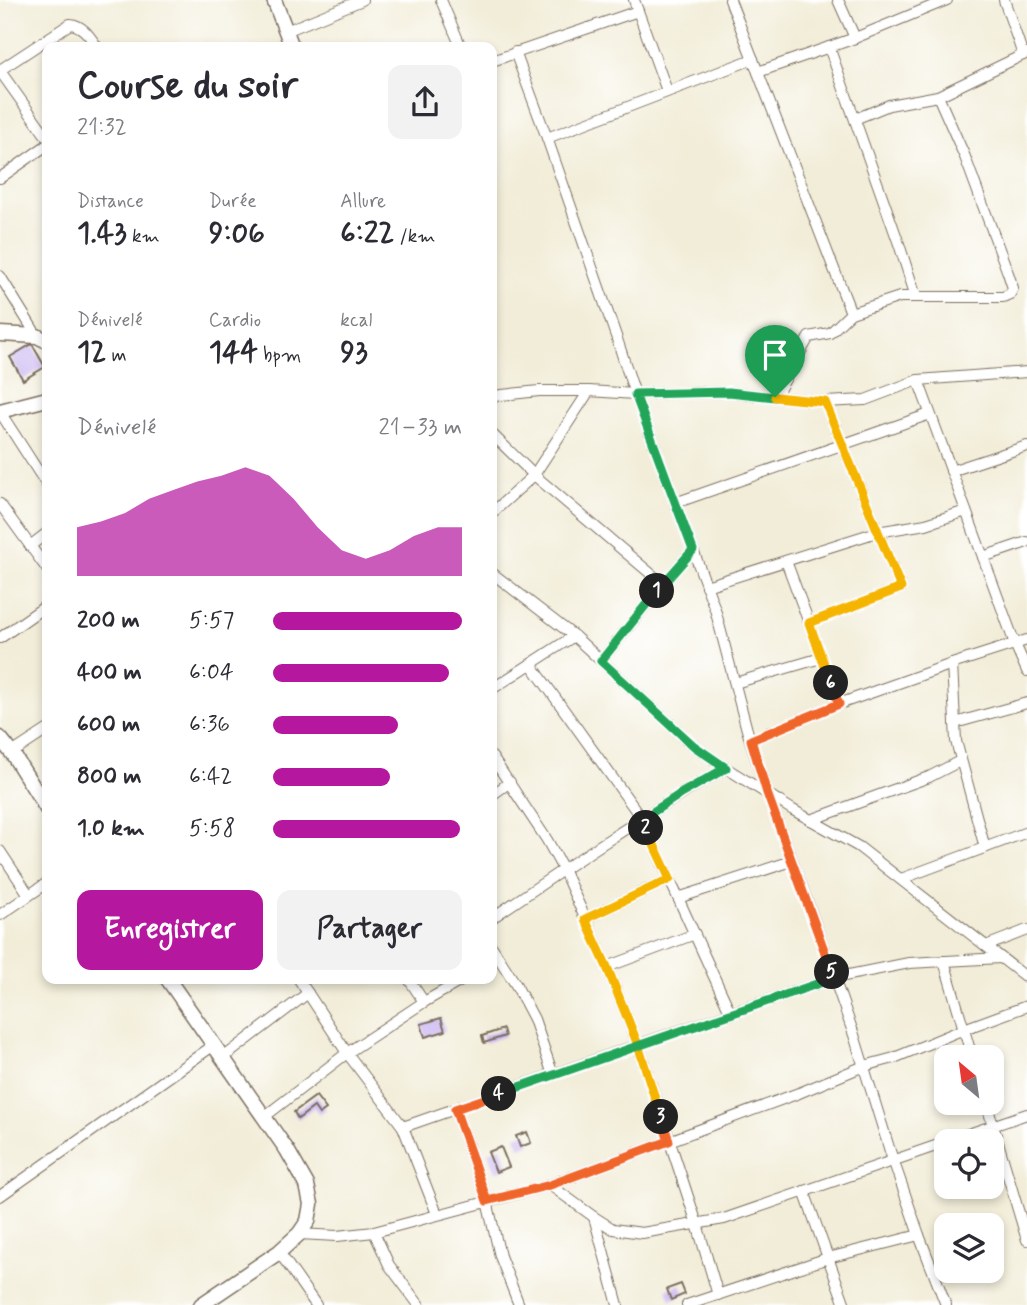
<!DOCTYPE html>
<html lang="fr">
<meta charset="utf-8">
<style>
body{margin:0;font-family:Mynerve,sans-serif;background:#f2f2f3;color:#2b2b33;height:100vh;display:flex;flex-direction:column;font-size:26px;white-space:nowrap}
*{box-sizing:border-box;margin:0}
p{font-size:23px;color:#7c7c81}
.icon{flex:none;width:38px;height:38px;fill:none;stroke:currentColor;stroke-width:2;stroke-linecap:round;stroke-linejoin:round}
.map{position:relative;flex:1;overflow:hidden}
.panel{position:absolute;left:42px;top:42px;width:455px;height:942px;display:flex;flex-direction:column;background:#fff;border-radius:14px;box-shadow:0 4px 10px #0003}
.panel>*{flex:none}
.needle{width:46px;rotate:331deg}
.tools{position:absolute;left:934px;top:1045px;display:grid;gap:14px}
.tools a{display:grid;place-items:center;width:70px;height:70px;border-radius:14px;background:#fff;box-shadow:0 4px 10px #0003;font-size:35px}
.pin{position:absolute;display:grid;place-items:center;width:60px;height:60px;color:#fff;margin:-72px -30px;border-radius:50% 50% 50% 0;rotate:-45deg;box-shadow:0 0 7px #0007}
.pin .icon{rotate:45deg}
.km{position:absolute;width:35px;height:35px;margin:-18px;border-radius:50%;background:#222;color:#fff;font-size:19px;line-height:35px;text-align:center}
.round{display:grid;place-items:center;flex:none;width:74px;height:74px;border-radius:14px;background:#f2f2f3}
.overview{display:flex;align-items:center;justify-content:space-between;height:119px;padding:0 35px}
h1{font-size:38px;font-weight:700;line-height:52px}
.metrics{display:grid;grid-template-columns:repeat(3,1fr);gap:10px;height:119px;padding:7px 35px}
.metrics div{display:grid;align-content:center}
.metrics b{font-size:30px;font-weight:700}
.metrics small{font-size:19px;font-weight:400}
.metrics p{font-size:19px}
.chart{height:196px;padding:14px 35px}
.chart p{display:flex;justify-content:space-between}
.chart svg{width:100%;height:126px;margin-top:7px;fill:#b5179e;opacity:.7}
.primary-button{display:flex;gap:14px;margin-top:auto;padding:14px 35px}
.primary-button a{flex:1;height:80px;border-radius:14px;background:#b5179e;color:#fff;font-size:28px;font-weight:700;line-height:80px;text-align:center}
.primary-button a+a{background:#f2f2f3;color:#2b2b33}
ul{padding:0 35px;list-style:none;font-size:23px}
li{display:grid;grid-template-columns:112px 84px 1fr;align-items:center;height:52px}
li i{height:18px;border-radius:9px;background:#b5179e}
.map>svg:first-child{display:block}
</style>
<div class="map">
<svg width="1027" height="1305" viewBox="0 0 1027 1305">
<rect width="100%" height="100%" fill="#fff"/>
<filter id="ink" filterUnits="userSpaceOnUse"><feTurbulence type="fractalNoise" baseFrequency=".0143" numOctaves="2"/><feDisplacementMap in="SourceGraphic" scale="14" xChannelSelector="R" yChannelSelector="G"/><feConvolveMatrix kernelMatrix="1 2 1 2 8 2 1 2 1" color-interpolation-filters="sRGB"/></filter>
<filter id="wash" filterUnits="userSpaceOnUse"><feTurbulence type="fractalNoise" baseFrequency=".00686" numOctaves="4" result="noise"/><feDisplacementMap in="SourceGraphic" scale="28" xChannelSelector="R" yChannelSelector="G"/><feGaussianBlur stdDeviation="1.57" result="paint"/><feColorMatrix in="noise" values="0 0 0 0 0 0 0 0 0 0 0 0 0 0 0 0 0 1.4 0 .05"/><feComposite in="paint" operator="in"/></filter>
<g filter="url(#wash)">
<rect width="100%" height="100%" fill="#f2edd8"/>
<g id="blocks">
<g fill="#c9b5f2">
<path d="M32 344 45 367 23 380 10 357Z"/>
<path d="M441 1018 445 1031 425 1037 421 1024Z"/>
<path d="M503 1029 505 1036 484 1043 482 1036Z"/>
<path d="M316 1096 326 1109 319 1114 314 1107 298 1119 294 1112Z"/>
<path d="M527 1132 531 1143 520 1147 516 1136Z"/>
<path d="M501 1147 509 1167 496 1172 488 1152Z"/>
<path d="M681 1284 685 1294 671 1300 667 1289Z"/>
</g>
</g>
</g>
<g filter="url(#ink)">
<use href="#blocks" fill-opacity="0" stroke="#7b6e5f" stroke-width="2"/>
<g fill="none" stroke-linecap="round" stroke-linejoin="round">
<g stroke="#7b6e5f" stroke-width="12">
<g id="street">
<path d="M441 0 461 47"/>
<path d="M634 0 638 11"/>
<path d="M730 0 851 313"/>
<path d="M838 0 855 38"/>
<path d="M1004 0 1023 55"/>
<path d="M286 31 362 0"/>
<path d="M829 47 899 244 916 297"/>
<path d="M515 52 547 138 617 339 635 394 715 609 747 730 767 793 810 909 854 1035 890 1151 919 1235 946 1305"/>
<path d="M492 61 638 11 667 91"/>
<path d="M0 70 70 24C83 25 90 37 97 47"/>
<path d="M0 71 47 137"/>
<path d="M758 72 855 38 947 0"/>
<path d="M855 119 889 105 938 96 1027 53"/>
<path d="M547 138 753 59"/>
<path d="M0 178 47 145"/>
<path d="M0 276 37 336"/>
<path d="M918 380 1015 644 1027 671"/>
<path d="M492 396 539 391H589L635 394 729 392 825 402 865 400 918 380 1027 372"/>
<path d="M775 397 809 337 830 333 851 313 900 297H1003L1010 294 1013 288 1008 273 965 157 938 96"/>
<path d="M0 412 47 485"/>
<path d="M492 434 534 475 663 584"/>
<path d="M951 471 1027 446"/>
<path d="M675 503 930 414"/>
<path d="M0 504 47 569"/>
<path d="M492 513 534 475 589 391"/>
<path d="M30 546 47 533"/>
<path d="M983 557 1027 542"/>
<path d="M786 561 839 704"/>
<path d="M492 573 574 636 694 746 726 768 793 810 859 847 1027 978"/>
<path d="M706 586 877 532 926 524 966 511"/>
<path d="M809 623 901 588 825 402"/>
<path d="M0 638 47 605"/>
<path d="M601 661 663 584 693 550"/>
<path d="M531 664 642 819 731 1014"/>
<path d="M952 664 956 741 985 848"/>
<path d="M735 683 821 658"/>
<path d="M492 689 574 636"/>
<path d="M955 723 1027 703"/>
<path d="M751 740 839 704 952 664 1027 640"/>
<path d="M12 753 47 730"/>
<path d="M492 757 547 840 563 869 607 967 638 1045 697 1224 718 1295"/>
<path d="M492 795 510 782"/>
<path d="M811 820 929 777 960 761"/>
<path d="M0 851 29 895"/>
<path d="M901 879 1027 832"/>
<path d="M678 898 792 861"/>
<path d="M0 915 47 883"/>
<path d="M492 918C568 866 645 814 726 768"/>
<path d="M585 919 670 879"/>
<path d="M986 946 1027 930"/>
<path d="M492 947 516 985 534 1019 553 1075"/>
<path d="M944 961 972 1057"/>
<path d="M607 967 695 934"/>
<path d="M298 978 347 1053 403 1127 437 1214"/>
<path d="M408 978 424 1002"/>
<path d="M223 1058 308 993"/>
<path d="M986 1102 1027 1240"/>
<path d="M455 1109 487 1201 500 1256 519 1305"/>
<path d="M264 1117 347 1053 424 1002 466 978"/>
<path d="M403 1127 638 1045 834 978 909 963 1001 958"/>
<path d="M948 1141 1027 1114"/>
<path d="M550 1185 594 1217 613 1229 642 1233 724 1219 947 1142"/>
<path d="M804 1191 845 1305"/>
<path d="M0 1196 214 1045"/>
<path d="M594 1217 618 1305"/>
<path d="M374 1232 389 1265 419 1305"/>
<path d="M299 1234 337 1236 374 1232 550 1185 799 1093 864 1066 894 1058 964 1029 1027 1006"/>
<path d="M279 1252 316 1305"/>
<path d="M687 1305 828 1258 919 1235"/>
</g>
</g>
<g stroke="#7b6e5f" stroke-width="17">
<g id="secondary">
<path d="M274 0 292 47"/>
<path d="M0 334 37 336 47 341"/>
<path d="M0 411 47 399"/>
<path d="M0 738 12 753 47 809"/>
<path d="M167 978 287 1150 307 1185 311 1204 308 1221 299 1234 279 1252 201 1305"/>
</g>
</g>
<use href="#street" stroke="#fff" stroke-width="10"/>
<use href="#secondary" stroke="#fff" stroke-width="14"/>
</g>
</g>
<g fill="none" stroke-linecap="round" stroke-linejoin="round" filter="url(#ink)">
<g stroke="#fff" stroke-width="14">
<path id="split-1" d="M657 591 693 550 635 394 729 392 775 397"/>
</g>
<g stroke="#fff" stroke-width="14">
<path id="split-2" d="M646 828 642 819 682 793 726 768 694 746 601 661 657 591"/>
</g>
<g stroke="#fff" stroke-width="14">
<path id="split-3" d="M646 828 670 879 585 919 607 967 638 1045 661 1117"/>
</g>
<g stroke="#fff" stroke-width="14">
<path id="split-4" d="M499 1094 455 1109 487 1201 550 1185 669 1141 661 1117"/>
</g>
<g stroke="#fff" stroke-width="14">
<path id="split-5" d="M499 1094 834 978 832 972"/>
</g>
<g stroke="#fff" stroke-width="14">
<path id="split-6" d="M831 683 839 704 751 740 767 793 832 972"/>
</g>
<g stroke="#fff" stroke-width="14">
<path id="split-7" d="M775 397 825 402 901 588 809 623 831 683"/>
</g>
<use href="#split-1" stroke="#22a559" stroke-width="9"/>
<use href="#split-2" stroke="#22a559" stroke-width="9"/>
<use href="#split-3" stroke="#f5b400" stroke-width="9"/>
<use href="#split-4" stroke="#f0652b" stroke-width="9"/>
<use href="#split-5" stroke="#22a559" stroke-width="9"/>
<use href="#split-6" stroke="#f0652b" stroke-width="9"/>
<use href="#split-7" stroke="#f5b400" stroke-width="9"/>
</g>
</svg>
<div class="tools">
<a><svg class="needle" viewBox="-14 -14 28 28"><path d="M0-13l5 13h-10z" fill="#e53935"/><path d="M0 13l5-13h-10z" fill="#7c7c81"/></svg></a>
<a><svg class="icon" aria-label="locate" viewBox="0 0 24 24"><circle cx="12" cy="12" r="6"/><path d="M12 2v4M12 18v4M2 12h4M18 12h4"/></svg></a>
<a><svg class="icon" aria-label="layers" viewBox="0 0 24 24"><path d="M12 4l9 5-9 5-9-5zM3 14l9 5 9-5"/></svg></a>
</div>
<div class="pin" style="left:775px;top:397px;background:#1e9e55"><svg class="icon" aria-label="arrive" viewBox="0 0 24 24"><path d="M6 21V4h12l-3 4 3 4H6"/></svg></div>
<b class="km" style="left:657px;top:591px">1</b>
<b class="km" style="left:646px;top:828px">2</b>
<b class="km" style="left:661px;top:1117px">3</b>
<b class="km" style="left:499px;top:1094px">4</b>
<b class="km" style="left:832px;top:972px">5</b>
<b class="km" style="left:831px;top:683px">6</b>
<section class="panel">
<div class="overview"><div><h1>Course du soir</h1><p>21:32</p></div><a class="round"><svg class="icon" aria-label="share" viewBox="0 0 24 24"><path d="M12 15V3M7 8l5-5 5 5M5 13v7h14v-7"/></svg></a></div>
<div class="metrics">
<div><p>Distance</p><b>1.43<small> km</small></b></div>
<div><p>Durée</p><b>9:06</b></div>
<div><p>Allure</p><b>6:22<small> /km</small></b></div>
</div>
<div class="metrics">
<div><p>Dénivelé</p><b>12<small> m</small></b></div>
<div><p>Cardio</p><b>144<small> bpm</small></b></div>
<div><p>kcal</p><b>93</b></div>
</div>
<div class="chart"><p><span>Dénivelé</span>21–33 m</p>
<svg viewBox="0 0 160 44" preserveAspectRatio="none"><path d="M0 44V27L10 25L20 22L30 17L40 14L50 11L60 9L70 6L80 9L90 17L100 27L110 35L120 38L130 35L140 30L150 27L160 27V44z"/></svg>
</div>
<ul>
<li><b>200 m</b>5:57<i style="width:100%"></i></li>
<li><b>400 m</b>6:04<i style="width:93%"></i></li>
<li><b>600 m</b>6:36<i style="width:66%"></i></li>
<li><b>800 m</b>6:42<i style="width:62%"></i></li>
<li><b>1.0 km</b>5:58<i style="width:99%"></i></li>
</ul>
<div class="primary-button"><a>Enregistrer</a><a>Partager</a></div>
</section>
</div>
